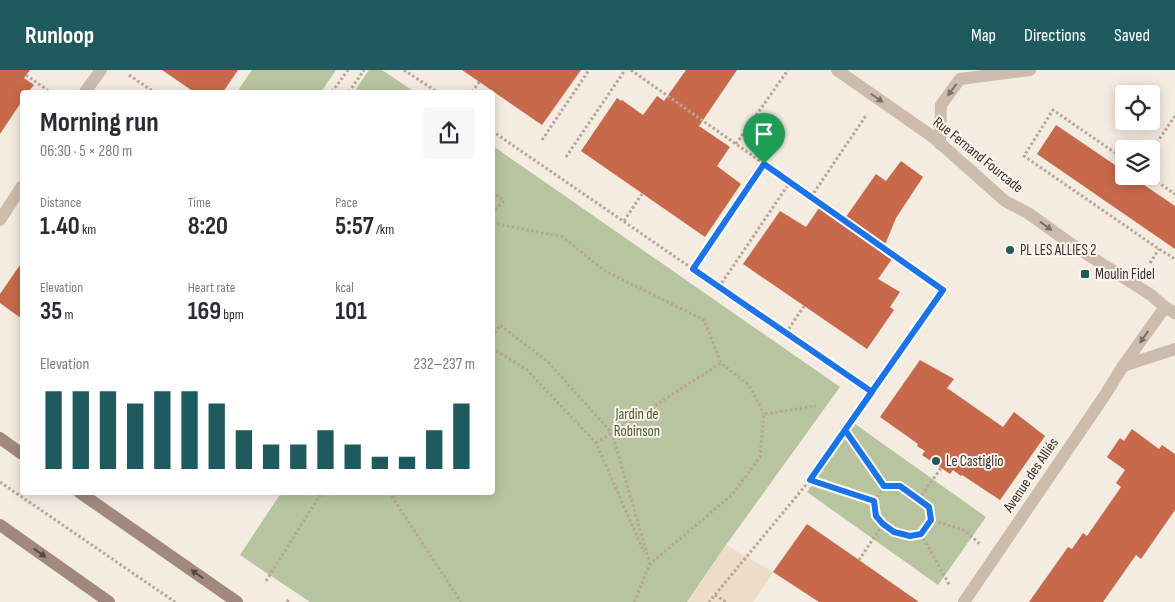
<!DOCTYPE html>
<meta charset="utf-8">
<style>
body{margin:0;font-family:"Sofia Sans Condensed",sans-serif;background:#f7f7f7;color:#2b2b33;height:100vh;display:flex;flex-direction:column;font-size:19px;white-space:nowrap}
*{box-sizing:border-box;margin:0}
p{font-size:16px;color:#7c7c81}
.icon{flex:none;width:28px;height:28px;fill:none;stroke:currentColor;stroke-width:2;stroke-linecap:round;stroke-linejoin:round}
.map{position:relative;flex:1;overflow:hidden}
.drawer{position:absolute;left:20px;top:20px;width:475px;height:405px;display:flex;flex-direction:column;background:#fff;border-radius:5px;box-shadow:0 2px 12px #0003}
.drawer>*{flex:none}
.controls{position:absolute;left:1115px;top:15px;display:grid;gap:10px}
.controls a{display:grid;place-items:center;width:45px;height:45px;border-radius:5px;background:#fff;box-shadow:0 2px 12px #0003;font-size:25px}
.pin{position:absolute;display:grid;place-items:center;width:42px;height:42px;color:#fff;margin:-51px -21px;border-radius:50% 50% 50% 0;rotate:-45deg;box-shadow:0 0 5px #0007}
.pin .icon{rotate:45deg}
.round{display:grid;place-items:center;flex:none;width:52px;height:52px;border-radius:5px;background:#f7f7f7}
.head{display:flex;align-items:center;justify-content:space-between;height:85px;padding:0 20px}
h1{font-size:28px;font-weight:700;line-height:38px}
.metrics{display:grid;grid-template-columns:repeat(3,1fr);gap:8px;height:85px;padding:5px 20px}
.metrics div{display:grid;align-content:center}
.metrics b{font-size:25px;font-weight:700}
.metrics small{font-size:14px;font-weight:400}
.metrics p{font-size:14px}
.chart{height:140px;padding:10px 20px}
.chart p{display:flex;justify-content:space-between}
.chart svg{width:100%;height:90px;margin-top:5px;stroke:#1f5a5e;stroke-width:6}
header{display:flex;align-items:center;gap:30px;box-sizing:border-box;height:70px;padding:0 25px;background:#1f5a5e;color:#fff}
header strong{font-size:24px}
nav{display:flex;gap:28px;margin-inline-start:auto;font-size:18px}
.map>svg:first-child{display:block}
</style>
<header>
<strong>Runloop</strong>
<nav><a>Map</a><a>Directions</a><a>Saved</a></nav>
</header>
<div class="map">
<svg width="1175" height="532" viewBox="0 0 1175 532">
<rect width="100%" height="100%" fill="#f4ebe1"/>
<g fill="#b8c4a0">
<path d="M252 0H336L321 22H237Z"/>
<path d="M369 0H382L415 22H354Z"/>
<path d="M493 76 840 317 726 475 687 532H310L240 485 281 423 492 422Z"/>
<path d="M855 354 986 447 938 515 807 422Z"/>
</g>
<path fill="#ecdcc8" d="M726 475 773 502 753 532H688Z"/>
<g fill="#c8694b">
<path d="M0 0H30L24 8 34 15 28 22H22V31L0 64Z"/>
<path d="M162 0H238L223 22H194Z"/>
<path d="M462 0H581L542 55Z"/>
<path d="M686 0H737L699 56 730 77 717 96 741 114 705 167 581 81 617 28 621 31 622 30 643 45 657 26 664 31Z"/>
<path d="M1056 55 1124 101V106H1131L1175 136V179L1037 84Z"/>
<path d="M901 91 923 107 896 148 882 182 892 189 878 209 900 222 890 237 894 240 867 279 743 194 780 141 806 157 819 138 841 154 876 104 886 111Z"/>
<path d="M22 192V249L0 233V224Z"/>
<path d="M920 290 954 309 947 318 1003 357 1014 342 1045 366 1000 430 962 405 961 406 953 400 950 404 922 385 925 381 917 376 918 374 880 347Z"/>
<path d="M1132 359 1159 379 1162 375 1175 384V440L1141 489 1136 485 1103 532H1029L1068 477 1072 479 1083 463 1087 466 1121 417 1116 413 1125 400 1107 387 1120 368 1124 371Z"/>
<path d="M807 454 859 490 919 532H819L773 502Z"/>
</g>
<g fill="none" stroke-linecap="round" stroke-linejoin="round">
<g stroke="#b9a596" stroke-width="3" stroke-dasharray="2.5 2.5" stroke-linecap="butt">
<path d="M404 0 437 22"/>
<path d="M631 0 943 220 810 410 709 532"/>
<path d="M26 5 50 22"/>
<path d="M129 5 154 22"/>
<path d="M332 22 348 0"/>
<path d="M349 22 364 0"/>
<path d="M472 22 480 11"/>
<path d="M492 61 872 322"/>
<path d="M542 70 589 0"/>
<path d="M736 74 788 0"/>
<path d="M1151 81 1175 46"/>
<path d="M566 87 625 0"/>
<path d="M1124 89 1053 40 1024 86 1159 179 1175 189"/>
<path d="M1149 106 1175 124"/>
<path d="M492 122 504 131 492 143"/>
<path d="M811 127 867 44"/>
<path d="M624 151 642 124"/>
<path d="M492 153 563 167 605 201 704 250 721 293 749 315 764 344"/>
<path d="M1150 193 1159 179"/>
<path d="M693 199 764 94"/>
<path d="M719 217 790 112"/>
<path d="M786 263 804 236"/>
<path d="M492 267 500 255 547 291 612 363 650 494"/>
<path d="M492 278 527 300 596 373 644 482"/>
<path d="M845 360 885 416"/>
<path d="M596 373 721 293"/>
<path d="M810 410 874 431 876 446 883 454 894 462 910 466 921 464 931 450"/>
<path d="M0 412 175 532"/>
<path d="M389 422 461 532"/>
<path d="M919 429 941 398"/>
<path d="M874 431 885 416H899L929 437 931 450 964 460 981 475"/>
<path d="M921 464 950 516"/>
<path d="M859 490 883 454"/>
<path d="M266 511 322 422"/>
<path d="M715 525 726 532"/>
<path d="M287 532 290 528"/>
<path d="M634 532 650 494 733 424 760 387 764 344 816 336"/>
</g>
<g stroke="#cdbbac" stroke-width="12">
<path d="M837 0 933 67 1005 131 1028 143 1074 176 1151 225 1165 237 1175 243"/>
<path d="M85 22 101 0"/>
<path d="M940 74 941 35 960 9 1030 0"/>
<path d="M0 150 22 116"/>
<path d="M1123 296 1175 279"/>
<path d="M964 532 1105 325 1123 296 1165 237"/>
</g>
<g stroke="#a18a7d" stroke-width="12">
<path d="M0 368 22 384"/>
<path d="M79 422 237 532"/>
<path d="M0 455 109 532"/>
</g>
</g>
<defs><path id="oneway-solid" d="M-6-.8H1V-3.2L6.5 0L1 3.2V.8H-6Z" transform="scale(1.25)"/></defs>
<g fill="#7d6f65">
<use href="#oneway-solid" transform="translate(952 20) rotate(126)"/>
<use href="#oneway-solid" transform="translate(877 28) rotate(35)"/>
<use href="#oneway-solid" transform="translate(1046 156) rotate(36)"/>
<use href="#oneway-solid" transform="translate(1144 267) rotate(125)"/>
</g>
<g fill="#544640">
<use href="#oneway-solid" transform="translate(40 483) rotate(36)"/>
<use href="#oneway-solid" transform="translate(197 504) rotate(-145)"/>
</g>
<g fill="none" stroke-linecap="round" stroke-linejoin="round">
<g stroke="#fff" stroke-width="10">
<path id="route" d="M764 94 693 199 872 322 845 360 884 416H900L929 437 931 450 921 464 910 466 894 462 883 454 876 446 874 431 810 410 943 220 764 94"/>
</g>
<use href="#route" stroke="#1a73e8" stroke-width="6"/>
</g>
<g fill="#1f5a5e" stroke="#fbf5ee" stroke-width="2">
<circle cx="1010" cy="180" r="5"/>
<rect x="1080" y="199" width="10" height="10" rx="2.5"/>
<circle cx="936" cy="391" r="5"/>
</g>
<g text-anchor="middle" dominant-baseline="central" stroke-width="4" stroke-linejoin="round" paint-order="stroke">
<g font-size="15" fill="#3b302b" stroke="#fbf5ee">
<text transform="translate(978 85) rotate(39)">Rue Fernand Fourcade</text>
<text transform="translate(1031 405) rotate(-56)">Avenue des Alliés</text>
</g>
<g font-size="15" fill="#3b302b" stroke="#fbf5ee" text-anchor="start">
<text x="1020" y="180">PL LES ALLIES 2</text>
<text x="1095" y="204">Moulin Fidel</text>
<text x="946" y="391">Le Castiglio</text>
</g>
<g font-size="15" fill="#4a5a2e" stroke="#fbf5ee">
<text x="637" y="344">Jardin de<tspan x="637" dy="17">Robinson</tspan></text>
</g>
</g>
</svg>
<div class="controls">
<a><svg class="icon" aria-label="locate" viewBox="0 0 24 24"><circle cx="12" cy="12" r="6"/><path d="M12 2v4M12 18v4M2 12h4M18 12h4"/></svg></a>
<a><svg class="icon" aria-label="layers" viewBox="0 0 24 24"><path d="M12 4l9 5-9 5-9-5zM3 14l9 5 9-5"/></svg></a>
</div>
<div class="pin" style="left:764px;top:94px;background:#1e9e55"><svg class="icon" aria-label="arrive" viewBox="0 0 24 24"><path d="M6 21V4h12l-3 4 3 4H6"/></svg></div>
<section class="drawer">
<div class="head"><div><h1>Morning run</h1><p>06:30 · 5 × 280 m</p></div><a class="round"><svg class="icon" aria-label="share" viewBox="0 0 24 24"><path d="M12 15V3M7 8l5-5 5 5M5 13v7h14v-7"/></svg></a></div>
<div class="metrics">
<div><p>Distance</p><b>1.40<small> km</small></b></div>
<div><p>Time</p><b>8:20</b></div>
<div><p>Pace</p><b>5:57<small> /km</small></b></div>
</div>
<div class="metrics">
<div><p>Elevation</p><b>35<small> m</small></b></div>
<div><p>Heart rate</p><b>169<small> bpm</small></b></div>
<div><p>kcal</p><b>101</b></div>
</div>
<div class="chart"><p><span>Elevation</span>232–237 m</p>
<svg viewBox="0 0 160 44" preserveAspectRatio="none"><path d="M5 44V6M15 44V6M25 44V6M35 44V12M45 44V6M55 44V6M65 44V12M75 44V25M85 44V32M95 44V32M105 44V25M115 44V32M125 44V38M135 44V38M145 44V25M155 44V12"/></svg>
</div>
</section>
</div>
